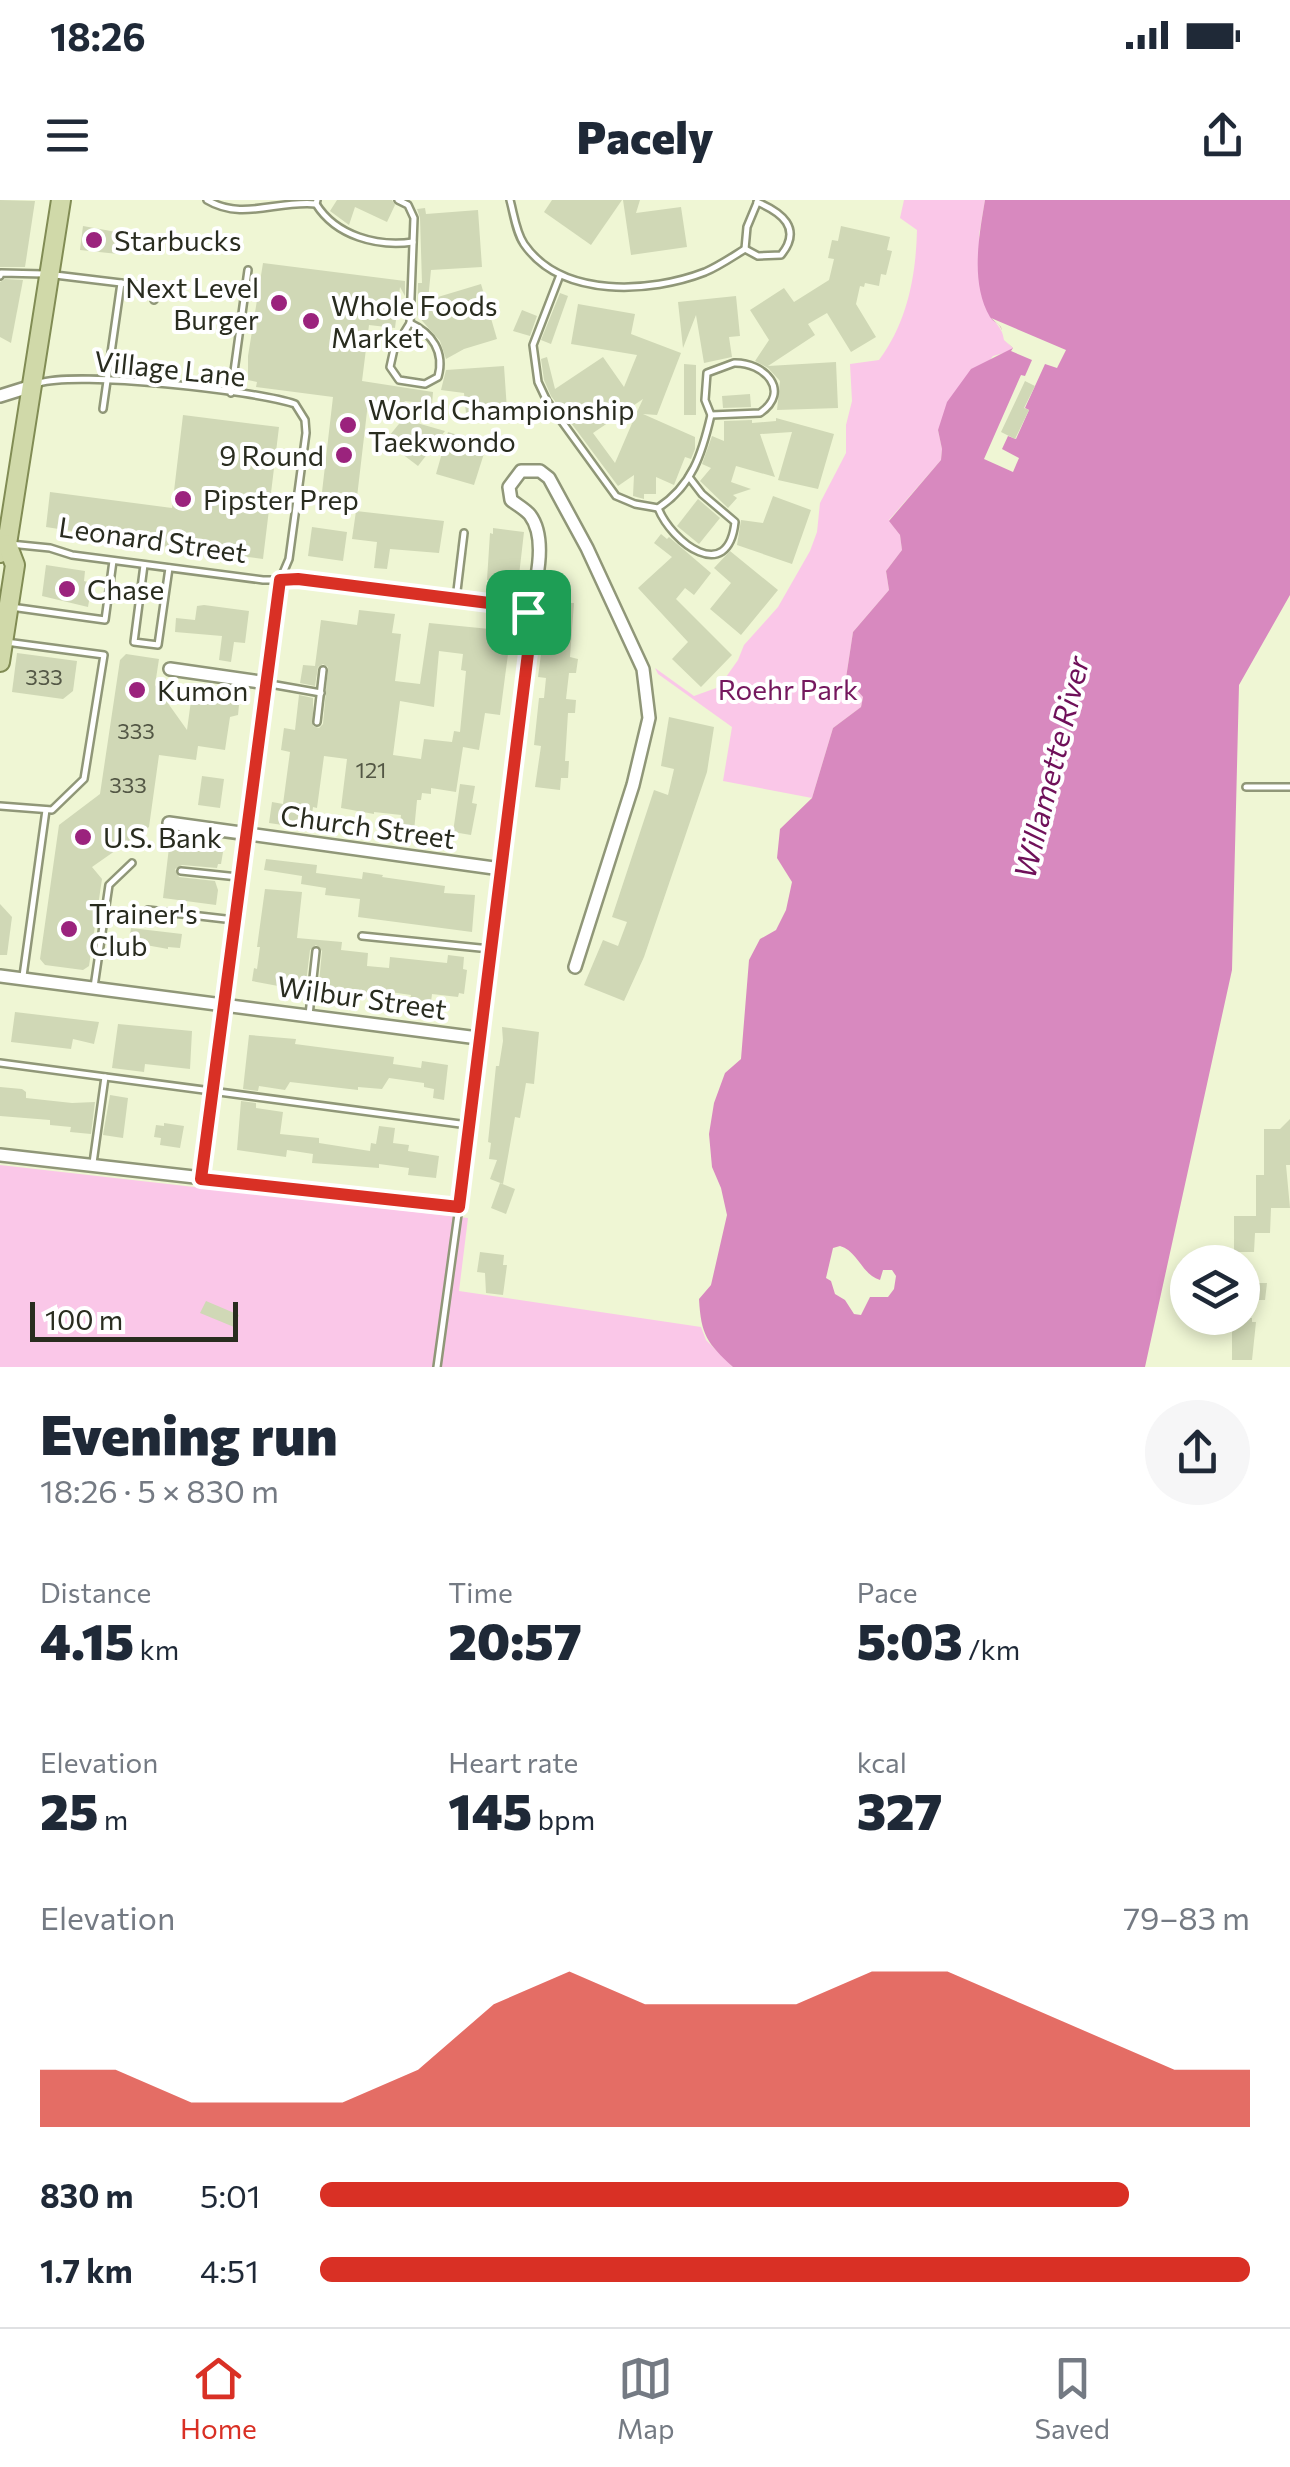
<!DOCTYPE html>
<meta charset="utf-8">
<style>
body{margin:0;font-family:Commissioner,sans-serif;background:#f6f6f7;color:#1f2937;height:100vh;display:flex;flex-direction:column;font-size:38px;white-space:nowrap}
*{box-sizing:border-box;margin:0}
p{font-size:32px;color:#747a83}
.icon{flex:none;width:55px;height:55px;fill:none;stroke:currentColor;stroke-width:2;stroke-linecap:round;stroke-linejoin:round}
.map{position:relative;height:1167px;overflow:hidden}
.side{display:flex;flex-direction:column;background:#fff;flex:1}
.side>*{flex:none}
.tools{position:absolute;left:1170px;top:1045px;display:grid;gap:20px}
.tools a{display:grid;place-items:center;width:90px;height:90px;border-radius:50%;background:#fff;box-shadow:0 5px 15px #0003;font-size:50px}
.scale{position:absolute;left:30px;bottom:25px;width:208px;box-sizing:border-box;padding-left:10px;border:5px solid #292c1f;border-top:0;font-size:28px;line-height:35px;white-space:nowrap;color:#292c1f;-webkit-text-stroke:8px #fff;paint-order:stroke}
.pin{position:absolute;display:grid;place-items:center;width:85px;height:85px;color:#fff;margin:-42px;border-radius:20px;box-shadow:0 5px 15px #0006}
.round{display:grid;place-items:center;flex:none;width:105px;height:105px;border-radius:52px;background:#f6f6f7}
.head{display:flex;align-items:center;justify-content:space-between;height:170px;padding:0 40px}
h1{font-size:55px;font-weight:800;line-height:75px}
.figures{display:grid;grid-template-columns:repeat(3,1fr);gap:15px;height:170px;padding:10px 40px}
.figures div{display:grid;align-content:center}
.figures b{font-size:50px;font-weight:800}
.figures small{font-size:28px;font-weight:400}
.figures p{font-size:28px}
.chart{height:280px;padding:20px 40px}
.chart p{display:flex;justify-content:space-between}
.chart svg{width:100%;height:180px;margin-top:10px;fill:#d93025;opacity:.7}
ul{padding:0 40px;list-style:none;font-size:32px}
li{display:grid;grid-template-columns:160px 120px 1fr;align-items:center;height:75px}
li i{height:25px;border-radius:12px;background:#d93025}
.status{display:flex;justify-content:space-between;align-items:center;height:70px;padding:0 50px;background:#fff;direction:ltr}
.status svg{height:28px;fill:currentColor}
header{display:flex;justify-content:space-between;align-items:center;height:130px;padding:0 40px;background:#fff;font-size:45px;font-weight:800}
.tabs{display:flex;justify-content:space-around;align-items:center;height:140px;border-top:2px solid #e0e1e3;background:#fff;font-size:28px;color:#747a83}
.tabs a{display:grid;justify-items:center;gap:5px}
.tabs .on{color:#d93025}
.map>svg:first-child{display:block}
</style>
<div class="status"><b>18:26</b><svg viewBox="0 0 49 12"><path d="M0 12V9h3v3zM5 12V6h3v6zM10 12V3h3v9zM15 12V0h3v12zM26 1h20v11H26zM47 4h2v5h-2z"/></svg></div>
<header><svg class="icon" aria-label="menu" viewBox="0 0 24 24"><path d="M4 6h16M4 12h16M4 18h16"/></svg>Pacely<svg class="icon" aria-label="share" viewBox="0 0 24 24"><path d="M12 15V3M7 8l5-5 5 5M5 13v7h14v-7"/></svg></header>
<div class="map">
<svg width="1290" height="1167" viewBox="0 0 1290 1167">
<rect width="100%" height="100%" fill="#eff6d4"/>
<g fill="#fac7e8">
<path d="M904 0H985L979 35 991 118C1002 127 1003 138 1013 148L1011 151 993 156 938 230 942 249 941 260 889 320 900 335 902 350 886 371 889 390 853 432 846 478 863 497 861 507 833 528 812 598 723 581 732 527 658 474 655 468 694 496 719 487 738 460 744 445 778 407 810 351 817 332 820 303 846 253V225L852 201 850 164 879 160C907 123 916 76 917 30L900 18Z"/>
<path d="M0 965 468 1018 459 1091 701 1127 706 1140 733 1167H0Z"/>
</g>
<path fill="#d889bf" fill-rule="evenodd" d="M985 0H1290V395L1239 485 1232 770 1145 1167H733C707 1143 701 1135 699 1099L711 1085 727 1015 721 988 712 967 709 934 714 903 725 873 741 859 749 760 760 739 776 730 786 710 792 682 777 658 780 629 812 598 833 528 861 507 863 497 846 478 853 432 889 390 886 371 902 350 900 335 889 321 941 260 942 249 938 230 947 202 971 169 1013 148C1005 141 1006 137 1001 128 998 122 994 123 990 117 970 83 979 36 985 0ZM840 1046C858 1051 862 1075 880 1080L883 1070H892L896 1076 894 1089 888 1097H870L861 1115 854 1114 845 1100 835 1094 831 1081 826 1078 833 1048Z"/>
<path fill="#eff6d4" d="M991 118 1066 150 1057 168 1045 164 1025 208 1029 210 1016 239 1008 236 1002 249 1019 258 1013 272 984 259 1021 175 1025 176 1032 160 1011 151 1013 148 1004 140 1001 127Z"/>
<g fill="#d0d8b6" fill-rule="evenodd">
<path d="M0 0 35 1 25 67H0Z"/>
<path d="M337 0H392L395 5 387 22 355 7 349 25 330 11Z"/>
<path d="M552 0H622L591 45 544 12Z"/>
<path d="M623 0H640L636 13 681 7 687 47 631 55Z"/>
<path d="M425 8 426 14 478 10 482 67 431 70 428 100 481 84 497 139 464 149 446 159 440 141 417 115 418 83H422L420 18 417 9Z"/>
<path d="M83 26 122 33 118 54 80 50Z"/>
<path d="M841 26 890 37 887 50 892 51 886 75 881 74 879 86 865 83 864 87 860 86 856 104 876 137 851 152 827 113 808 124 815 135 768 166 836 162 838 208 777 210 780 181 768 168 755 161 769 140 750 110 784 88 794 102 829 80 834 59 828 58 832 40 838 41Z"/>
<path d="M263 63 405 81V96L400 87 395 128 369 125 362 181 433 192 432 204 404 201 415 210 368 203 357 297 322 292 333 197 256 187 257 182 248 180V156Z"/>
<path d="M5 79 23 80 11 143 0 137V82Z"/>
<path d="M560 93 568 96 551 144 541 140Z"/>
<path d="M736 96 740 136 729 137 732 157 704 163 696 115 683 148 678 102Z"/>
<path d="M578 104 635 114 631 134 681 153 657 215 643 214 695 237V249L691 259 685 257 674 285 656 277V294H644V299L633 296 634 275 618 286 551 196 544 180 541 159 547 157 555 189 603 157 624 187 637 155 571 144ZM643 199 636 214 615 263 593 233Z"/>
<path d="M522 110 537 116 530 136 513 131Z"/>
<path d="M684 164 696 165V215H684Z"/>
<path d="M504 166 507 210 466 213 464 193 441 190 446 170Z"/>
<path d="M1025 181 1035 186 1024 208 1029 210 1015 239 1001 232Z"/>
<path d="M750 194 751 207 723 208 722 196Z"/>
<path d="M183 215 279 227 263 359 154 345 155 338 124 334 123 339 46 327 50 292 172 308Z"/>
<path d="M776 218 834 234 818 289 778 280 792 232 760 234 775 277 736 266 731 282 751 289 733 295 737 298 728 308 700 281 711 268 702 264 712 236 724 241V221L752 220V223L776 221Z"/>
<path d="M403 219 445 231 418 266 385 241Z"/>
<path d="M448 232 487 244 474 285 436 274Z"/>
<path d="M773 296 811 310 792 364 737 345 741 320 763 323Z"/>
<path d="M698 299 720 318 699 344 677 326Z"/>
<path d="M356 311 444 321 439 353 390 349 387 369 374 368 377 342 352 339Z"/>
<path d="M312 327 347 332 343 361 308 356Z"/>
<path d="M493 328 524 332 518 384 487 380 490 333 493 334Z"/>
<path d="M661 334 667 339 669 337 711 373 694 395 685 388 676 399 732 455 701 487 672 459 688 442 638 388 672 357 654 343Z"/>
<path d="M730 351 778 390 741 435 710 409 731 383 714 368Z"/>
<path d="M46 365 85 371 84 381 92 383 88 407 42 396Z"/>
<path d="M555 395 571 397 570 403H574L570 457 578 459 576 473H569L566 499 576 500 575 513H568L565 561H569L568 578H561L560 590 535 587 541 546 534 545 539 498H544L546 478 538 477 541 454 548 455 551 432H547L549 417H544L547 400 554 401Z"/>
<path d="M204 405 249 411 245 443 234 442 231 462 219 460 222 436 175 432 176 418 195 420 197 406Z"/>
<path d="M359 410 395 414 392 433 401 434 395 481 420 484 429 423 511 431 500 515 485 513 479 550 463 547 456 592 431 588V594L422 593 421 600H417L414 631 399 630 401 615 374 612V614L341 608 347 559 324 556 317 608 313 607 310 629 269 623 272 602 283 604 290 552 281 550 284 528 295 530 299 495 313 498V526L319 528 323 524 328 467 323 464 318 467 315 486 300 483 303 465 315 466 321 420 357 425ZM439 451 463 454 461 470 466 471 460 532 454 531 452 542 424 539 421 559 393 555 400 501 434 507Z"/>
<path d="M17 453 77 461 73 491 63 499 12 492Z"/>
<path d="M126 454 159 459 155 485 187 530 193 486 235 494 234 504 239 505 238 515 230 517 225 550 198 546 196 560 159 555 149 627 92 667 102 679 89 766 83 770 45 765 40 759 59 625 100 594 120 460Z"/>
<path d="M669 517 714 527 707 572 644 757 624 801 584 785 603 740 618 746 627 722 612 717 654 590 668 595 674 569 661 566Z"/>
<path d="M202 576 224 579 220 608 198 605Z"/>
<path d="M460 584 475 586 472 603 477 604 471 635 453 632Z"/>
<path d="M170 639 224 646 221 664H218L217 668 182 665 175 669 179 677 215 681 218 690 216 705 163 698Z"/>
<path d="M266 659 317 665 316 673 362 679 363 672 383 675 382 677 445 686 444 693 475 695 472 732 358 717 360 699 325 695 326 688 301 684 302 676 264 670Z"/>
<path d="M265 689 302 692 297 738 342 742 341 750 368 753 367 766 389 768 390 757 447 763 448 755 464 757 463 769 467 770 464 794 459 793 458 797 432 794 431 802 410 799 411 795 369 789 368 794 318 793 322 751 316 745 310 750 305 791 252 781 254 768 257 769 260 747H257Z"/>
<path d="M0 704 12 717 7 755H0Z"/>
<path d="M131 728 182 734 180 748 168 747V749L129 742Z"/>
<path d="M15 812 99 822 94 844 73 839 71 849 11 842Z"/>
<path d="M118 824 192 831 190 869 145 864 144 872 112 868Z"/>
<path d="M502 827 539 832 534 884 526 883 520 918 515 917 503 984 490 979 497 960 489 959 491 943 488 942 496 866H499L503 841Z"/>
<path d="M249 835 296 839 295 844 394 857 393 864 421 868 422 861 448 865 444 900 433 898 434 889 424 887V883L389 878 382 889 358 887V890L290 882 285 890 259 886 258 891 243 889Z"/>
<path d="M0 887 22 889 26 892V898L72 903 95 902 91 934 70 932 71 927 50 925V920L0 916Z"/>
<path d="M110 895 128 898 123 938 103 935Z"/>
<path d="M241 901 256 903V908L283 912 280 934 319 938V943L370 951 371 943 376 944 379 926 395 928 393 943 409 945 408 951 439 956 436 978 408 975 409 968 379 964V968L312 963 313 954 287 950 286 957 237 950Z"/>
<path d="M1290 919V965H1286L1290 1008H1271L1270 1033H1255L1254 1052H1234V1016H1256V975H1264V929H1280Z"/>
<path d="M164 923 184 926 180 948 160 945 161 938 154 937 156 925 164 926Z"/>
<path d="M500 983 515 989 506 1014 491 1008Z"/>
<path d="M480 1052 504 1055 503 1065H507L503 1095 486 1093 485 1073 477 1072Z"/>
<path d="M1256 1083H1267L1265 1100H1242V1085H1256Z"/>
<path d="M206 1101 239 1115 234 1127 200 1113Z"/>
<path d="M1232 1118H1252V1122H1256L1252 1160H1232Z"/>
</g>
<g fill="none" stroke-linecap="round" stroke-linejoin="round">
<g stroke="#909778" stroke-width="10">
<g id="lane">
<path d="M207 0C242 21 277 0 316 4L317 0"/>
<path d="M398 0 408 5 414 18 410 123"/>
<path d="M510 0C514 15 516 32 524 44 562 99 651 93 705 72 719 66 732 57 745 49L758 56 781 55C803 28 781 12 757 2"/>
<path d="M316 4C336 36 377 47 413 42"/>
<path d="M745 49 747 27 757 3"/>
<path d="M55 75 121 83 103 209"/>
<path d="M560 75 533 145 538 182 547 201 616 296 635 304 658 308C692 286 702 254 711 215"/>
<path d="M0 76 1 73 44 74"/>
<path d="M121 83 155 88 154 100"/>
<path d="M410 123C432 133 445 152 438 177L425 184 399 180 390 167 394 149Z"/>
<path d="M734 163C764 162 792 191 760 213L711 215 705 200 707 173Z"/>
<path d="M231 193 248 70"/>
<path d="M658 308C672 343 728 385 735 322L702 294 689 277"/>
<path d="M10 344 50 348 72 355 263 380H280L289 359 306 233 305 220 295 204C254 190 77 171 39 183"/>
<path d="M144 365 134 442 158 445 169 368"/>
<path d="M456 399 464 333"/>
<path d="M11 407 105 420 113 361"/>
<path d="M270 484 321 493"/>
<path d="M317 522 323 470"/>
<path d="M1246 587H1290"/>
<path d="M0 606 52 610 84 579 104 455 6 442"/>
<path d="M181 671 238 677"/>
<path d="M148 710 234 720"/>
<path d="M362 736 490 749"/>
<path d="M23 776 46 610"/>
<path d="M94 787 109 685 132 663"/>
<path d="M309 815 316 751"/>
<path d="M0 863 468 925"/>
<path d="M93 963 105 877"/>
<path d="M437 1167 459 1007"/>
</g>
</g>
<g stroke="#909778" stroke-width="16">
<g id="street">
<path d="M0 196 32 186"/>
<path d="M528 412C536 386 548 339 530 315 525 309 517 305 511 300L509 287 521 271H540L549 278 587 348 643 469 649 518 633 585 575 767"/>
<path d="M170 469 267 483"/>
<path d="M169 623 501 669"/>
<path d="M0 776 478 838"/>
<path d="M0 955 459 1007 532 432V421L528 412"/>
<path d="M201 979 280 380 298 379 513 406 528 412"/>
</g>
</g>
<g stroke="#818c54" stroke-width="22">
<g id="primary">
<path d="M0 353 7 344 61 0"/>
<path d="M0 462 15 365 7 344"/>
</g>
</g>
<use href="#lane" stroke="#fff" stroke-width="5"/>
<use href="#street" stroke="#fff" stroke-width="11"/>
<use href="#primary" stroke="#d0d9a9" stroke-width="18"/>
</g>
<g fill="none" stroke-linecap="round" stroke-linejoin="round">
<g stroke="#fff" stroke-width="20">
<path id="route" d="M298 379 513 406 528 412 532 421 459 1007 201 979 280 380Z"/>
</g>
<use href="#route" stroke="#d93025" stroke-width="12"/>
</g>
<g fill="#9b237d" stroke="#fff" stroke-width="4">
<circle cx="94" cy="40" r="10"/>
<circle cx="279" cy="103" r="10"/>
<circle cx="311" cy="121" r="10"/>
<circle cx="348" cy="225" r="10"/>
<circle cx="344" cy="255" r="10"/>
<circle cx="183" cy="299" r="10"/>
<circle cx="67" cy="389" r="10"/>
<circle cx="137" cy="490" r="10"/>
<circle cx="83" cy="637" r="10"/>
<circle cx="69" cy="729" r="10"/>
</g>
<g text-anchor="middle" dominant-baseline="central" stroke-width="8" stroke-linejoin="round" paint-order="stroke">
<g font-size="22" fill="#535745">
<text x="44" y="476">333</text>
<text x="136" y="530">333</text>
<text x="371" y="569">121</text>
<text x="128" y="584">333</text>
</g>
<g font-size="28" fill="#292c1f" stroke="#fff" text-anchor="start">
<text x="114" y="40">Starbucks</text>
<text x="259" y="87" text-anchor="end">Next Level<tspan x="259" dy="32">Burger</tspan></text>
<text x="331" y="105">Whole Foods<tspan x="331" dy="32">Market</tspan></text>
<text x="368" y="209">World Championship<tspan x="368" dy="32">Taekwondo</tspan></text>
<text x="324" y="255" text-anchor="end">9 Round</text>
<text x="203" y="299">Pipster Prep</text>
<text x="87" y="389">Chase</text>
<text x="157" y="490">Kumon</text>
<text x="103" y="637">U.S. Bank</text>
<text x="89" y="713">Trainer's<tspan x="89" dy="32">Club</tspan></text>
</g>
<g font-size="28" fill="#292c1f" stroke="#fff">
<text transform="translate(170 168) rotate(6)">Village Lane</text>
<text transform="translate(153 339) rotate(8)">Leonard Street</text>
<text transform="translate(368 626) rotate(8)">Church Street</text>
<text transform="translate(362 797) rotate(8)">Wilbur Street</text>
</g>
<g font-size="28" fill="#75185e" stroke="#fff">
<text x="788" y="489">Roehr Park</text>
</g>
<g font-size="30" font-style="italic" fill="#6f1059" stroke="#fff">
<text transform="translate(1050 567) rotate(-76)">Willamette River</text>
</g>
</g>
</svg>
<div class="tools">
<a><svg class="icon" aria-label="layers" viewBox="0 0 24 24"><path d="M12 4l9 5-9 5-9-5zM3 14l9 5 9-5"/></svg></a>
</div>
<div class="scale">100 m</div>
<div class="pin" style="left:528px;top:412px;background:#1e9e55"><svg class="icon" aria-label="arrive" viewBox="0 0 24 24"><path d="M6 21V4h12l-3 4 3 4H6"/></svg></div>
</div>
<section class="side">
<div class="head"><div><h1>Evening run</h1><p>18:26 · 5 × 830 m</p></div><a class="round"><svg class="icon" aria-label="share" viewBox="0 0 24 24"><path d="M12 15V3M7 8l5-5 5 5M5 13v7h14v-7"/></svg></a></div>
<div class="figures">
<div><p>Distance</p><b>4.15<small> km</small></b></div>
<div><p>Time</p><b>20:57</b></div>
<div><p>Pace</p><b>5:03<small> /km</small></b></div>
</div>
<div class="figures">
<div><p>Elevation</p><b>25<small> m</small></b></div>
<div><p>Heart rate</p><b>145<small> bpm</small></b></div>
<div><p>kcal</p><b>327</b></div>
</div>
<div class="chart"><p><span>Elevation</span>79–83 m</p>
<svg viewBox="0 0 160 44" preserveAspectRatio="none"><path d="M0 44V30L10 30L20 38L30 38L40 38L50 30L60 14L70 6L80 14L90 14L100 14L110 6L120 6L130 14L140 22L150 30L160 30V44z"/></svg>
</div>
<ul>
<li><b>830 m</b>5:01<i style="width:87%"></i></li>
<li><b>1.7 km</b>4:51<i style="width:100%"></i></li>
</ul>
</section>
<nav class="tabs">
<a class="on"><svg class="icon" aria-label="home" viewBox="0 0 24 24"><path d="M3 11l9-7 9 7M6 9v11h12V9"/></svg>Home</a>
<a><svg class="icon" aria-label="map" viewBox="0 0 24 24"><path d="M3 6l6-2 6 2 6-2v14l-6 2-6-2-6 2zM9 4v14M15 6v14"/></svg>Map</a>
<a><svg class="icon" aria-label="saved" viewBox="0 0 24 24"><path d="M7 4h10v16l-5-4-5 4z"/></svg>Saved</a>
</nav>
